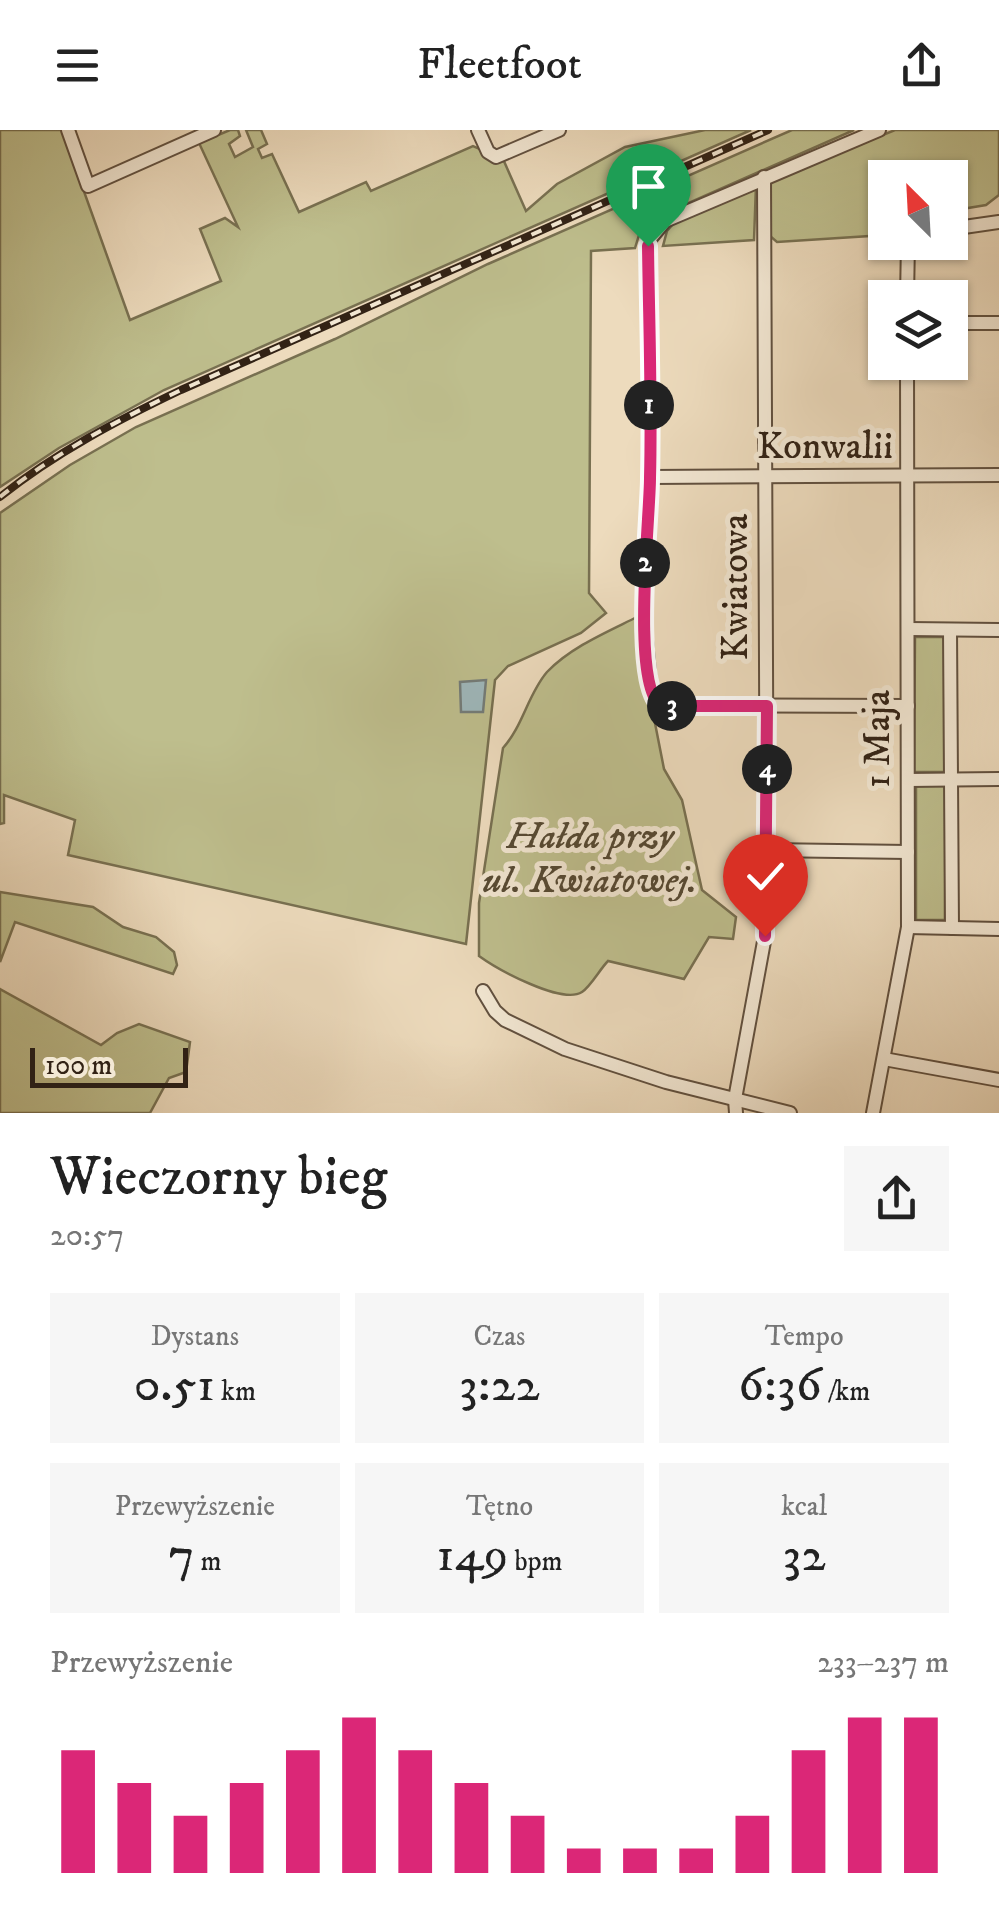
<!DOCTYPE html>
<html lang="pl">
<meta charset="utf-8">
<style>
body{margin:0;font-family:"IM FELL DW Pica",serif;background:#f6f6f6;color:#222;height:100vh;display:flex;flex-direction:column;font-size:38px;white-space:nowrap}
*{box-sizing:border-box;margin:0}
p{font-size:32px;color:#767676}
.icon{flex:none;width:55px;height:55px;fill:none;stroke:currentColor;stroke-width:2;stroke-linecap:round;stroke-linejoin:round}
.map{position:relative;height:983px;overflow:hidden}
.panel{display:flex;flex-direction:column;background:#fff;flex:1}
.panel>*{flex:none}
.needle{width:65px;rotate:336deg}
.controls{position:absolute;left:868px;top:30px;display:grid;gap:20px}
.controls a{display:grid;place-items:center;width:100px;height:100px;border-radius:0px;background:#fff;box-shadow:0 2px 8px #0004;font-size:50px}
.scale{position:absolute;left:30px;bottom:25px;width:158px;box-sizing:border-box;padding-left:10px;border:5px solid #322215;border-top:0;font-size:28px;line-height:35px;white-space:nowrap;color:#322215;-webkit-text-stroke:8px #f3e8d4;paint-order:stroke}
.pin{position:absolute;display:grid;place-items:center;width:85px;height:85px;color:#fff;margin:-102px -42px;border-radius:50% 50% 50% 0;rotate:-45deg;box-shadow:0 0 10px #0007}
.pin .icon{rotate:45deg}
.km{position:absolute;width:50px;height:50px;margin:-25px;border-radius:50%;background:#222;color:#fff;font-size:28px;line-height:50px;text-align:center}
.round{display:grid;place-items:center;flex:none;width:105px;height:105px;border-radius:0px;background:#f6f6f6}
.summary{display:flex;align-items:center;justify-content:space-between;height:170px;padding:0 50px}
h1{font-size:55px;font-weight:600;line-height:75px}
.figures{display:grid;grid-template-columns:repeat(3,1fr);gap:15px;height:170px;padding:10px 50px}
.figures div{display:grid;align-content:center;border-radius:0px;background:#f6f6f6;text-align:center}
.figures b{font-size:50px;font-weight:600}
.figures small{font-size:28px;font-weight:400}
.figures p{font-size:28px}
.chart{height:280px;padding:20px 50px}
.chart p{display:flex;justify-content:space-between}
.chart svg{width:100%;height:180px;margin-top:10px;stroke:#db2777;stroke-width:6}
header{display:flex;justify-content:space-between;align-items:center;height:130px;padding:0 50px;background:#fff;font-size:45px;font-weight:600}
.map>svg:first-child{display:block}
</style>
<header><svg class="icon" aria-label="menu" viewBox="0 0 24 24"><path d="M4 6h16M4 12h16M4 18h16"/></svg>Fleetfoot<svg class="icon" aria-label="share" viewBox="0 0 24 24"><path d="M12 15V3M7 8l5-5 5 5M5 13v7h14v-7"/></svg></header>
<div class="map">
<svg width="999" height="983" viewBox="0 0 999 983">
<rect width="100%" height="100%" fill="#eddbbd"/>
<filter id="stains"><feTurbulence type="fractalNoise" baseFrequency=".002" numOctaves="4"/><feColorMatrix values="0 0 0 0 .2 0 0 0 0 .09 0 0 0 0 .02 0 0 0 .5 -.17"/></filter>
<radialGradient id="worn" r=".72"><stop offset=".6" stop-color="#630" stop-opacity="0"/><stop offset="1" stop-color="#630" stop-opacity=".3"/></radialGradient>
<g fill="#bebe8d" stroke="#787051" stroke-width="2.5">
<path d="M0 0H62L130 190 221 151 200 99 225 88 238 97 199 13 230 0H238L240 6 229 14 235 27 253 17 246 0H261L267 14 258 19 262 28 272 24 299 82 366 52 371 61 473 16 503 29 526 81 557 54 625 17 705 0H751L164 260 59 318 0 357Z"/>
<path d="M792 0H854L650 90 639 105 635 118 591 121 589 463 606 483 581 503 508 536 495 550 466 814 68 725 75 690 4 665V693L0 694V383L70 335 136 297 335 209 488 134Z"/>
<path d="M895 0H999V65L986 75 950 81V48H885V105L777 112 770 106 769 51Z"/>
<path d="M756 55 754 110 663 116 667 101 673 94Z"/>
<path d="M637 487 644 561 652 578 664 639 682 670 702 760 736 787 733 809 709 807 684 849 608 831C600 839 591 856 582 862 562 875 497 839 479 826V773L503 618C523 596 528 564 547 542 571 517 607 502 637 487Z"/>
<path d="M915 507H945V642H914Z"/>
<path d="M916 655H946L945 790H916Z"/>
<path d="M0 762 93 777 123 797 156 807 174 822 177 835 173 844 15 792 0 832Z"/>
<path d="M0 859 101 915 117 903 139 894 190 912 186 942 169 948 150 983H0Z"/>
</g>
<path fill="#9eb8bc" stroke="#737c79" stroke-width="2.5" d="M486 550 483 582H461L460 552Z"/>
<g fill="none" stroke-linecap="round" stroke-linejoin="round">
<g stroke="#61503f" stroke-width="16">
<g id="minor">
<path d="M68 0 88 56 214 0"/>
<path d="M478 0 488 22 496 27 559 0"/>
<path d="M879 0 665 91 649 110 651 347 643 478 651 564 661 575 908 576"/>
<path d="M950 99 999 92"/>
<path d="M907 168 908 112"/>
<path d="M950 193H999"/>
<path d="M651 347 999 345"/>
<path d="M909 499 999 500"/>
<path d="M950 500 952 798"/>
<path d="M908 650 999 649"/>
<path d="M767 720 908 722"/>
<path d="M908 797 999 799"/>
<path d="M483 861 495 881 505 890 565 919 666 952 790 983"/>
<path d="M884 929 999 950"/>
<path d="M736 983 735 969 765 806 767 773 764 47"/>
<path d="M873 983 908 797 907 232"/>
</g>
</g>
<use href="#minor" stroke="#f3e8d4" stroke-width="12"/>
<g stroke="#322215" stroke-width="8">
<path id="rail" d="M0 367C55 323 118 290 181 260L768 0"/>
</g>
<use href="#rail" stroke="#f3e8d4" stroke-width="4" stroke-dasharray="11" stroke-linecap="butt"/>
</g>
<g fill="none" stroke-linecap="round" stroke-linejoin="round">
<g stroke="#fff" stroke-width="20">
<path id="route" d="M648 116C649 193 652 271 650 348 650 387 631 556 661 576H767L765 806"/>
</g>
<use href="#route" stroke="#db2777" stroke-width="12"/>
</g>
<g text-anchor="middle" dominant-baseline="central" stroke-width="10" stroke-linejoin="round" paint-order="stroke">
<g font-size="38" fill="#322215" stroke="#f3e8d4">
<text x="825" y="317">Konwalii</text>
<text transform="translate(736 457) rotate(-90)">Kwiatowa</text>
<text transform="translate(878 609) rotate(-90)">1 Maja</text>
</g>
<g font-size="38" font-style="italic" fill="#554933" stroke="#f3e8d4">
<text x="590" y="707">Hałda przy<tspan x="590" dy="44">ul. Kwiatowej.</tspan></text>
</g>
</g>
<rect width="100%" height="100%" filter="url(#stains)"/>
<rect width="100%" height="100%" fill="url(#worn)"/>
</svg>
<div class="controls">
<a><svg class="needle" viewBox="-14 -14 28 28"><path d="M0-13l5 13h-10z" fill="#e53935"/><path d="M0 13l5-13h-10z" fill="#767676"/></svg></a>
<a><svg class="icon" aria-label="layers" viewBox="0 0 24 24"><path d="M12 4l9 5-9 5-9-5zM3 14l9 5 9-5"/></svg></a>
</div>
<div class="scale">100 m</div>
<div class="pin" style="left:648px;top:116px;background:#1e9e55"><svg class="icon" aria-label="arrive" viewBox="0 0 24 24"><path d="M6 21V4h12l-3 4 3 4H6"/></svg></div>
<div class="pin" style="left:765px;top:806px;background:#d93025"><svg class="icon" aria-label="check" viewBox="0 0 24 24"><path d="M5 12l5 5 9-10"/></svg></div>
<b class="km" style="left:649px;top:275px">1</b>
<b class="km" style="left:645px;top:433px">2</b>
<b class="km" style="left:672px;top:576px">3</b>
<b class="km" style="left:767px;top:639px">4</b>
</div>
<section class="panel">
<div class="summary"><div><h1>Wieczorny bieg</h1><p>20:57</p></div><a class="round"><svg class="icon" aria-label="share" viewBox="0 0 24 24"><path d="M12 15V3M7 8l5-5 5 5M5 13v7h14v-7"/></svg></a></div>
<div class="figures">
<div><p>Dystans</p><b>0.51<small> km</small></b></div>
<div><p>Czas</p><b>3:22</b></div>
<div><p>Tempo</p><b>6:36<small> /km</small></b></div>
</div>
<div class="figures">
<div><p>Przewyższenie</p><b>7<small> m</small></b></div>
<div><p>Tętno</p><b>149<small> bpm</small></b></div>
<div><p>kcal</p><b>32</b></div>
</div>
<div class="chart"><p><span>Przewyższenie</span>233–237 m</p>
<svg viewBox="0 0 160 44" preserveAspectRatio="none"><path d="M5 44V14M15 44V22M25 44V30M35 44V22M45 44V14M55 44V6M65 44V14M75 44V22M85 44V30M95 44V38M105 44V38M115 44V38M125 44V30M135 44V14M145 44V6M155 44V6"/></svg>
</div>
</section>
